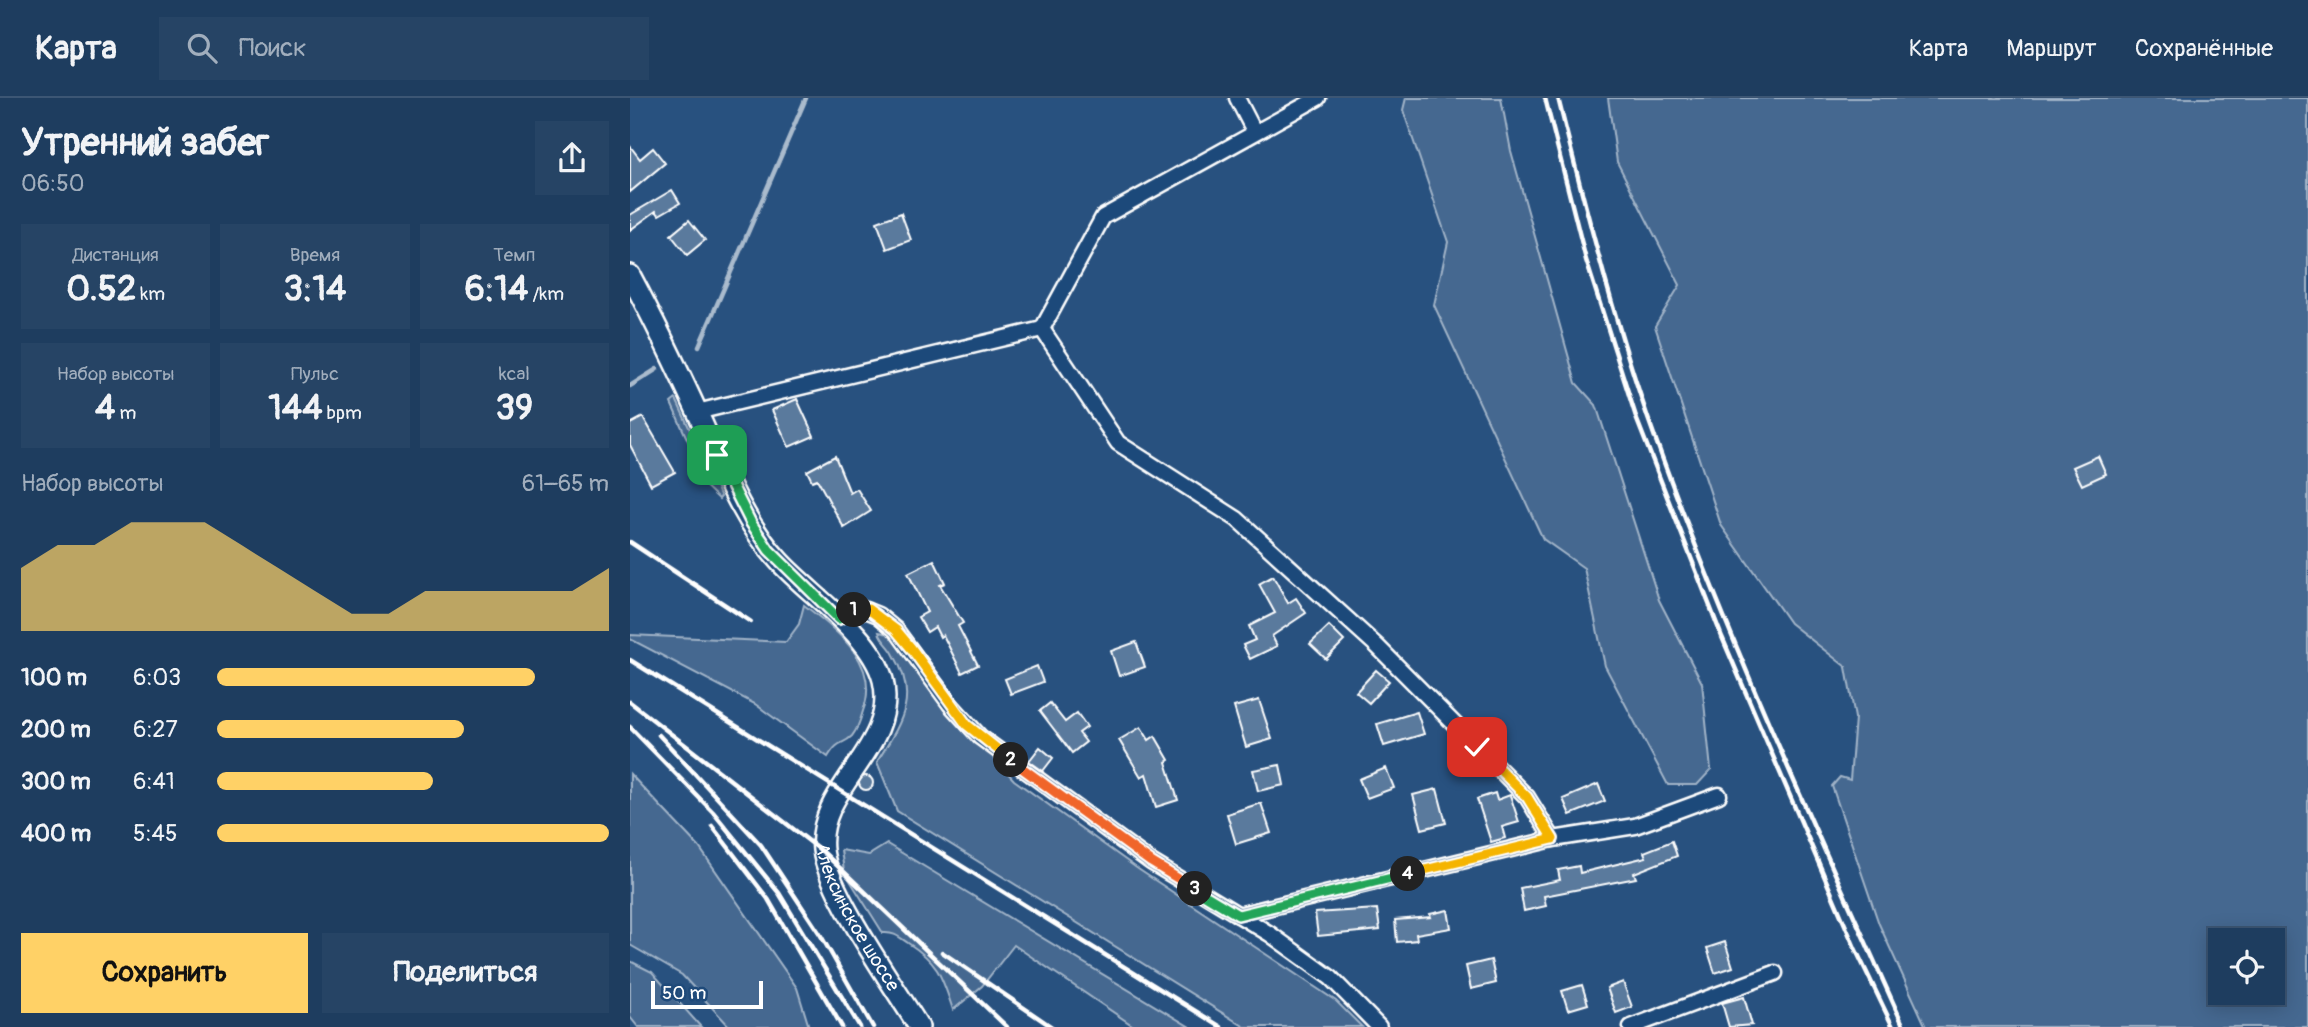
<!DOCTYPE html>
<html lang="ru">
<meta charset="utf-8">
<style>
body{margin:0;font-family:Pangolin,sans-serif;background:#264465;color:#f1f3f6;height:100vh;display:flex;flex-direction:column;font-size:26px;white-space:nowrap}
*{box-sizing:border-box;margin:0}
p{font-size:23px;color:#a1aebd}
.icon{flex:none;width:38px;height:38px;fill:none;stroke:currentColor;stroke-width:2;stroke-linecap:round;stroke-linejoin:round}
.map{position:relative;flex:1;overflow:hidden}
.side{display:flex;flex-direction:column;background:#1e3d5f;width:630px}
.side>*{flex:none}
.controls{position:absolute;left:1578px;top:830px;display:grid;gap:14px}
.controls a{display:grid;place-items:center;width:77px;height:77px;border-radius:0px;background:#1e3d5f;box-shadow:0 4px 18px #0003,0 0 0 2px #3c5674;font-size:35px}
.scale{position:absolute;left:21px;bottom:18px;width:112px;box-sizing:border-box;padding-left:7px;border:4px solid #fff;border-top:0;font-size:19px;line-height:24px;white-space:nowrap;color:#fff;-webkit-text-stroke:5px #1f4a7a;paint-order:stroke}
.pin{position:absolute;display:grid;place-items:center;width:60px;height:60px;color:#fff;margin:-30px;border-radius:14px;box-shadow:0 4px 10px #0006}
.km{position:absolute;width:35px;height:35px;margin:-18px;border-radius:50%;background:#222;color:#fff;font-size:19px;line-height:35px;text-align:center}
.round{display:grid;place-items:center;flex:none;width:74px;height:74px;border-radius:0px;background:#264465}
.head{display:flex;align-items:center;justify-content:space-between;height:119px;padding:0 21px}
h1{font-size:38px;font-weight:800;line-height:52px}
.metrics{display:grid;grid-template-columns:repeat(3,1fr);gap:10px;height:119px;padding:7px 21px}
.metrics div{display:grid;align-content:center;border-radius:0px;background:#264465;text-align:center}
.metrics b{font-size:35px;font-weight:800}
.metrics small{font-size:19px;font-weight:400}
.metrics p{font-size:19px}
.chart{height:196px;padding:14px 21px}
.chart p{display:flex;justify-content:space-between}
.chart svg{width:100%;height:126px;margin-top:7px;fill:#ffd166;opacity:.7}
.action{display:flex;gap:14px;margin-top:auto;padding:14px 21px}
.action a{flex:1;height:80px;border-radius:0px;background:#ffd166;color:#111;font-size:28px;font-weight:800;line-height:80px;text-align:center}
.action a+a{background:#264465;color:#f1f3f6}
ul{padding:0 21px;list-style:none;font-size:23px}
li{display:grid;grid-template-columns:112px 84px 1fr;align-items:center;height:52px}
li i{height:18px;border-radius:9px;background:#ffd166}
header{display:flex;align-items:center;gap:42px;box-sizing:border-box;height:98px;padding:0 35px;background:#1e3d5f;border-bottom:2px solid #3c5674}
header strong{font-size:33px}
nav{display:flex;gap:38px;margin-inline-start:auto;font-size:24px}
.search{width:490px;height:63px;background:#264465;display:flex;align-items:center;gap:18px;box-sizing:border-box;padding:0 24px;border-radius:0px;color:#a1aebd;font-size:26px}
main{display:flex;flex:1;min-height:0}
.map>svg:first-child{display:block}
</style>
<header>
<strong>Карта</strong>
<div class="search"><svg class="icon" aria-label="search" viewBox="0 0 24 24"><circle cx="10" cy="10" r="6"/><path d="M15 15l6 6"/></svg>Поиск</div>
<nav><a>Карта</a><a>Маршрут</a><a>Сохранённые</a></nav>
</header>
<main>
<section class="side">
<div class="head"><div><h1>Утренний забег</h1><p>06:50</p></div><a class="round"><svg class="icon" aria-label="share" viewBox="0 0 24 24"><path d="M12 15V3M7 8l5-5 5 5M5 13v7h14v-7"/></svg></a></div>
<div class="metrics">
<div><p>Дистанция</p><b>0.52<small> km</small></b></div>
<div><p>Время</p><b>3:14</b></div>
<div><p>Темп</p><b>6:14<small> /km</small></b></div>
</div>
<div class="metrics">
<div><p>Набор высоты</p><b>4<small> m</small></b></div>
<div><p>Пульс</p><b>144<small> bpm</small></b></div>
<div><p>kcal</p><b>39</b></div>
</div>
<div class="chart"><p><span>Набор высоты</span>61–65 m</p>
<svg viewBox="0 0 160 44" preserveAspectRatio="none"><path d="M0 44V22L10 14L20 14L30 6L40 6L50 6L60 14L70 22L80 30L90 38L100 38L110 30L120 30L130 30L140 30L150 30L160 22V44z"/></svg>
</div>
<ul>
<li><b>100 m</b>6:03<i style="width:81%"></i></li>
<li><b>200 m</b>6:27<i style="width:63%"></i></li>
<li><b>300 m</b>6:41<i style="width:55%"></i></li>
<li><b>400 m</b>5:45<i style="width:100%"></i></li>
</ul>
<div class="action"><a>Сохранить</a><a>Поделиться</a></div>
</section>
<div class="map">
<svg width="1678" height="929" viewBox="0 0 1678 929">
<rect width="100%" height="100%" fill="#28517f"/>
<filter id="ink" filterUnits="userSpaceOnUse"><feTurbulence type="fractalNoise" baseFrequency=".0143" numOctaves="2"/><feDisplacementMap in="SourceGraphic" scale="14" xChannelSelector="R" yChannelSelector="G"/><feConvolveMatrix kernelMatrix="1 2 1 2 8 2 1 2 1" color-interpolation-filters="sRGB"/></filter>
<g filter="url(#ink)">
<g fill="#446890" stroke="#a2b4c8" stroke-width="2" fill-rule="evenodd">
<path d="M776 0H871L881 53 946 285 966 307 1029 502 1072 585 1081 672 1067 687H1038L975 568 954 470 913 441 804 207 818 144 773 12Z"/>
<path d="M978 0H1678V929H1296L1249 826 1202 688 1210 679 1220 682 1225 620 1216 569 1160 525 1091 427 1025 228 1050 187 987 64ZM1591 842H1643V894H1591Z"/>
<path d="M46 301 91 399 89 401 67 380 72 374 41 305Z"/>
<path d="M174 507C207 533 251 565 233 613 231 620 227 632 222 638 212 648 209 641 198 659L125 606 0 541V537L156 544 169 526Z"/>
<path d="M249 534 259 536 275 550 293 582 384 682 508 771 706 903 732 929H615L267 713 247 664C270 626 290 601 264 557 260 548 252 544 249 534Z"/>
<path d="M0 676 69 749 167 890 179 929H100L52 877 0 847Z"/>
<path d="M257 746 560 929H505L384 847 352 888 323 912C312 879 309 865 278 845 269 839 264 834 253 835L214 773 211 752 239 757Z"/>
<path d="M0 863 22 874 71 929H8L0 919Z"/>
</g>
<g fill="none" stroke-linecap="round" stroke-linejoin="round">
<g stroke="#aabbcd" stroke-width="4.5">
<path d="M69 248 176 0"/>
<path d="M0 288 27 271"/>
</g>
</g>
<g fill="#5a7a9d" stroke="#fff" stroke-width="2">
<path d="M0 48 10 61 23 50 35 65 0 94Z"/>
<path d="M42 92 50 105 29 117 26 113 0 132V117Z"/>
<path d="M271 115 281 142 257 151 247 124Z"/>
<path d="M59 122 75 142 57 157 41 137Z"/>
<path d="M167 301 184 338 159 349 142 312Z"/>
<path d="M13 319 45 374 21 387 0 347V326Z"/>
<path d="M205 358 220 395 227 391 241 413 214 430 187 381 182 383 177 373Z"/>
<path d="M1468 358 1476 376 1452 387 1443 369Z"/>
<path d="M304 462 315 485 310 487 333 525 328 528 348 567 332 575 313 537 310 539 305 529 297 534 288 519 297 514 278 475Z"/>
<path d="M643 478 658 505 666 500 676 515 642 538 647 548 620 561 613 547 625 542 619 528 645 515 629 486Z"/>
<path d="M699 528 714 543 696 561 680 546Z"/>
<path d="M506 544 515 569 489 578 481 553Z"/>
<path d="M407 568 413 584 381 596 375 581Z"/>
<path d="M746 572 759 583 739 605 726 594Z"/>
<path d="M629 602 642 641 616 649 604 609Z"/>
<path d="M420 605 435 624 447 615 457 629 449 635 456 644 442 655 410 613Z"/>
<path d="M787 614 794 636 754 648 747 626Z"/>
<path d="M511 629 519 642 525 638 539 662 536 664 548 702 526 709 516 676 511 679 489 642Z"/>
<path d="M410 649 423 660 413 673 399 663Z"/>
<path d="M650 667 654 687 628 693 623 672Z"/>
<path d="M756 670 764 690 737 700 729 681Z"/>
<circle cx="236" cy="685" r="7"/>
<path d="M968 686 975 703 940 717 933 701Z"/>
<path d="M807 691 816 725 792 731 783 697Z"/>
<path d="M865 695 867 702 880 697 889 724 872 729 875 740 861 744 847 701Z"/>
<path d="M631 705 641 735 606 746 597 716Z"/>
<path d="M1042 743 1047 758 1004 775 1006 780 914 798 916 808 894 813 890 790 930 782 928 772 949 768 950 775 1016 759 1014 754Z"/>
<path d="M747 811 750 832 688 838 685 815Z"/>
<path d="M818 812 821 830 786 836 787 842 767 844 765 822 801 819 800 816Z"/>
<path d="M1095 844 1103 869 1085 875 1077 850Z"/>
<path d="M861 862 866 885 841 891 836 868Z"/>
<path d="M993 884 1002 909 986 915 977 890Z"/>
<path d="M952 887 958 906 938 912 932 893Z"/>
<path d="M1114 899 1122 927 1099 929 1092 905Z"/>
</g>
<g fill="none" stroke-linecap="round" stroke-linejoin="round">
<g stroke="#fff" stroke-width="19">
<g id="minor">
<path d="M607 0 624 33"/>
<path d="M412 231 488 345 607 421 747 548 897 699 923 741"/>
<path d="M67 314 412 231 473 119 688 0"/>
<path d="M209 521 228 509 248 517 266 532 320 606 350 639 521 764 640 836 701 880 749 929"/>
<path d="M608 817 923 741 1005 728 1089 697"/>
<path d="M1001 929 1145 875"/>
</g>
</g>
<g stroke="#fff" stroke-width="24">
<g id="major">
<path id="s1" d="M0 177C25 224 48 272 70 320 92 369 113 424 149 463 181 498 241 536 253 582 269 650 186 688 193 752 198 795 264 888 289 929"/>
</g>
</g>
<use href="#minor" stroke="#1f4a7a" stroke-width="14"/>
<use href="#major" stroke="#1f4a7a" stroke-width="19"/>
<g stroke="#fff" stroke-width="4.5">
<path d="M915 0 956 162 1007 322 1092 539 1225 850 1263 929"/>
<path d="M928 0C955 108 982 215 1018 320 1091 527 1184 729 1274 929"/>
<path d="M0 444 121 524"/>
<path d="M0 562 591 929"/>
<path d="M0 604 193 754 377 929"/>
<path d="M0 629 83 714 149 795 230 929"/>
<path d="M29 637 131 747 190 836 243 929"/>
<path d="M82 728 138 801 212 929"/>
<path d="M312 854 422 929"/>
</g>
</g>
</g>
<g fill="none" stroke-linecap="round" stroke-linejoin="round" filter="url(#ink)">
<g stroke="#fff" stroke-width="14">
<path id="split-1" d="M87 357 121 425 139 452 209 521 224 512"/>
</g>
<g stroke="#fff" stroke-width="14">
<path id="split-2" d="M224 512 238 511 266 532 281 550 337 627 381 662"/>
</g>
<g stroke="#fff" stroke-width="14">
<path id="split-3" d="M381 662 521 764 565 791"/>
</g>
<g stroke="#fff" stroke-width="14">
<path id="split-4" d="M565 791 608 817 778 776"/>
</g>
<g stroke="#fff" stroke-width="14">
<path id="split-5" d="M778 776 923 741 897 699 847 649"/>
</g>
<use href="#split-1" stroke="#22a559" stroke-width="9"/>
<use href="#split-2" stroke="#f5b400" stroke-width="9"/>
<use href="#split-3" stroke="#f0652b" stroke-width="9"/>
<use href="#split-4" stroke="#22a559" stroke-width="9"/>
<use href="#split-5" stroke="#f5b400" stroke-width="9"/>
</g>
<g text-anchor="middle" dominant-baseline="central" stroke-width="5" stroke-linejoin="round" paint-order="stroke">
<g font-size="19" fill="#fff" stroke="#1f4a7a">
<text stroke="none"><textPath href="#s1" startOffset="744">Алексинское шоссе</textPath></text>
</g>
</g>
</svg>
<div class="controls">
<a><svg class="icon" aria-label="locate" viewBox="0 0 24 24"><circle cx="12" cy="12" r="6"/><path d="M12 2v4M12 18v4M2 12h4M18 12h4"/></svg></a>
</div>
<div class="scale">50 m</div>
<div class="pin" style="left:87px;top:357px;background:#1e9e55"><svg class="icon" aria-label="arrive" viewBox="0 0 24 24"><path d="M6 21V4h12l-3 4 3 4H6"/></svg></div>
<div class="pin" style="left:847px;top:649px;background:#d93025"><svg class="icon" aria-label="check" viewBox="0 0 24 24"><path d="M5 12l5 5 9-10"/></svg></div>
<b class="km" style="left:224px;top:512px">1</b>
<b class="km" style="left:381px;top:662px">2</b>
<b class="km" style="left:565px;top:791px">3</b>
<b class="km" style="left:778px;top:776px">4</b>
</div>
</main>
